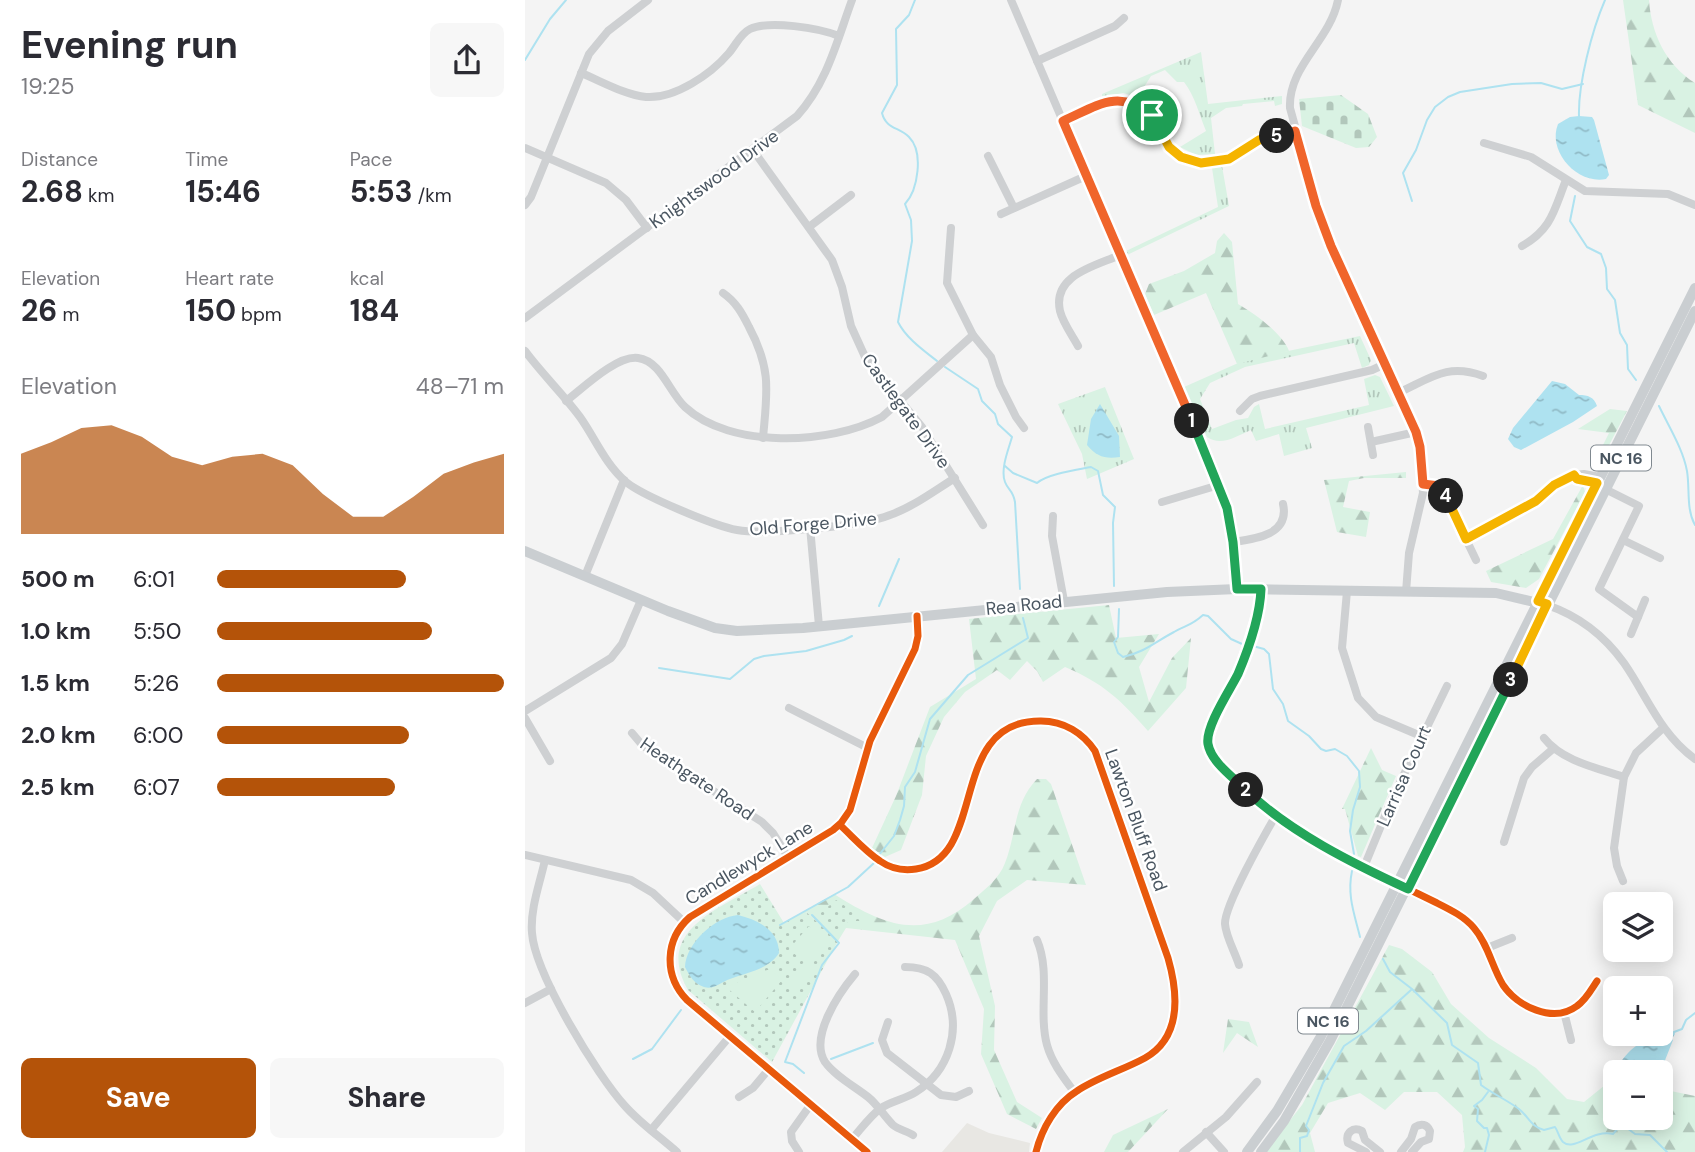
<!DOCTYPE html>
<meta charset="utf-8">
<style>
body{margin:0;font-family:"DM Sans",sans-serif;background:#f7f7f7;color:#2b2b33;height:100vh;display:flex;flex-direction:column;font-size:26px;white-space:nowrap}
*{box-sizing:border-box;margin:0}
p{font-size:23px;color:#7c7c81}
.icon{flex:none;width:38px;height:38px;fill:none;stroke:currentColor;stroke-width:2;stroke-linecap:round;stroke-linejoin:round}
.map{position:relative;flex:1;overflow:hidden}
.sheet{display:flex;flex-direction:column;background:#fff;width:525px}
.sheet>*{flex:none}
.tools{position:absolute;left:1078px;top:892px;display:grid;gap:14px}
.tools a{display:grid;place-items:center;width:70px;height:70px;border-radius:10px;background:#fff;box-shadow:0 4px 18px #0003;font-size:35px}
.pin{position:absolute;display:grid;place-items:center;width:60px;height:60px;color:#fff;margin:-30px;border:4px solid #fff;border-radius:50%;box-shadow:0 2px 7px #0007}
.km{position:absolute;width:35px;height:35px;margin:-18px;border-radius:50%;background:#222;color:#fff;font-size:19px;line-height:35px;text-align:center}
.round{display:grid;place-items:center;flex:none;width:74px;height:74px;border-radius:10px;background:#f7f7f7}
.headline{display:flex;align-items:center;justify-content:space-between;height:119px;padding:0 21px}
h1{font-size:38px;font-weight:700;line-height:52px}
.metrics{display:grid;grid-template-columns:repeat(3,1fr);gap:10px;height:119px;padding:7px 21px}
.metrics div{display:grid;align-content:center}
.metrics b{font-size:30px;font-weight:700}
.metrics small{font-size:19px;font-weight:400}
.metrics p{font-size:19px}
.chart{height:196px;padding:14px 21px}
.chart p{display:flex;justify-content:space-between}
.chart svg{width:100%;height:126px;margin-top:7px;fill:#b45309;opacity:.7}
.cta{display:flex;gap:14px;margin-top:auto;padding:14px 21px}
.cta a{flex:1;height:80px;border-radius:10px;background:#b45309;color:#fff;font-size:28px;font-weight:700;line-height:80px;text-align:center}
.cta a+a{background:#f7f7f7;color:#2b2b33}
ul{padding:0 21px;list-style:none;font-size:23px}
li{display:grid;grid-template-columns:112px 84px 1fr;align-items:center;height:52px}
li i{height:18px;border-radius:9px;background:#b45309}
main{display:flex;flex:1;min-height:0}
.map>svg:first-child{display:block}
</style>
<main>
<section class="sheet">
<div class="headline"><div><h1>Evening run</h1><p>19:25</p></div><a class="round"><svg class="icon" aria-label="share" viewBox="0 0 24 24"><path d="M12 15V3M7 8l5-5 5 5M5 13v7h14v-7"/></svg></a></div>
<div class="metrics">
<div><p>Distance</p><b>2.68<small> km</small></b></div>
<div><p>Time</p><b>15:46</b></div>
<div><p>Pace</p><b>5:53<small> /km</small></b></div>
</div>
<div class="metrics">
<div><p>Elevation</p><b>26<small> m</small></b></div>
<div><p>Heart rate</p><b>150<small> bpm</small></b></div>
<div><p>kcal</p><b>184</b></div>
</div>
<div class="chart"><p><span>Elevation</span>48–71 m</p>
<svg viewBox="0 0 160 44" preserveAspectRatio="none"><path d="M0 44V16L10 12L20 7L30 6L40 10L50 17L60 20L70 17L80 16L90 20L100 30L110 38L120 38L130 31L140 23L150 19L160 16V44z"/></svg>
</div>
<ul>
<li><b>500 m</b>6:01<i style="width:66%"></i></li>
<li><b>1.0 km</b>5:50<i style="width:75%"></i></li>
<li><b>1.5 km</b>5:26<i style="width:100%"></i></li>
<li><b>2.0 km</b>6:00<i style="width:67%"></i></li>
<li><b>2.5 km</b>6:07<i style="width:62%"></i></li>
</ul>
<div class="cta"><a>Save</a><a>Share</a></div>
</section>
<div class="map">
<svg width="1170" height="1152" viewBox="0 0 1170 1152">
<defs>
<pattern id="grass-tufts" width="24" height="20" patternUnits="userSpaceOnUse" patternTransform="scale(1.75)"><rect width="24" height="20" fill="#d9f2e3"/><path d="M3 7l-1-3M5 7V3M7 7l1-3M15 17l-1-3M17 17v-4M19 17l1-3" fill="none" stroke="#b2c7bb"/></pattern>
<pattern id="forest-firs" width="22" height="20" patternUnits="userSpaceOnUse" patternTransform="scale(1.75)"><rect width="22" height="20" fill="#d9f2e3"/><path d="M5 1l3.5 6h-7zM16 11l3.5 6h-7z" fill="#b2c7bb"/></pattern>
<pattern id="cemetery-stones" width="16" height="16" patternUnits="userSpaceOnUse" patternTransform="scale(1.75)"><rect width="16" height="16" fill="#d9f2e3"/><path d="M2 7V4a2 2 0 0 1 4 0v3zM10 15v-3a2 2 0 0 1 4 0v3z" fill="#b2c7bb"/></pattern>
<pattern id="park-dots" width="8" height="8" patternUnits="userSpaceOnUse" patternTransform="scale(1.75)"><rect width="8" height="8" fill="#d9f2e3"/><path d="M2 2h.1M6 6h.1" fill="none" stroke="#b2c7bb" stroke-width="1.8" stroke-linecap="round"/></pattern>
<pattern id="water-ripples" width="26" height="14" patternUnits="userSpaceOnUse" patternTransform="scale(1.75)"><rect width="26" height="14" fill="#aee2f0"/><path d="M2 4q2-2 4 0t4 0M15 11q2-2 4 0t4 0" fill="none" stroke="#90bac6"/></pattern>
</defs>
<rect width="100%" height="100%" fill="#f4f4f4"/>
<path fill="#e8e7e3" d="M442 1123 464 1133 505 1143 504 1152H417Z"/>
<g fill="url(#grass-tufts)">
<path d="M676 52 683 104 757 96V104L750 106 749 101 718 104 717 106 701 108 686 118 690 154 671 155 655 147 681 131C674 114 670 96 659 82H652L640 70 626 76 613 97 598 93 577 97V94Z"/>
<path d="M697 166 704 206 602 255 601 251 693 207 687 168Z"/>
<path d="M835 336 846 360 844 365 837 368 829 343 720 367 685 383 675 399 687 429 711 420 723 418 729 407 734 404 740 429 844 405 839 379 850 375 855 377 869 406 781 428 787 448 759 456 754 434 731 441 726 430C712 436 696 447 682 437L659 387 720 360Z"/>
<path d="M580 387 609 459 562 479 557 454 533 404Z"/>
</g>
<g fill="url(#forest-firs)">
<path d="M1098 0H1124C1126 33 1141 65 1170 83V133L1113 105Z"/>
<path d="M699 233 707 242 713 304C729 313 757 333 764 351L712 364 681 293 629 315 620 294 624 284 659 271 690 253 692 241Z"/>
<path d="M1085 409 1102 411 1073 466 1066 469 1084 433 1053 429Z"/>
<path d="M881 472V478H839L824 481 818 507 845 512 841 537 812 532 799 480Z"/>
<path d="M1058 485 1060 492 1014 579 1001 588 966 582 961 571 1028 539Z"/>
<path d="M584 605 591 638 634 634 614 667 624 702 647 658 666 638 661 688 623 731C596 700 578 683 540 667L518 682 512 671 502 661 485 680 472 670 440 692 419 717 401 756 397 795 376 850 360 857 347 848 371 796 405 707 451 679 444 619Z"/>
<path d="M846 748 857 770 871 776 836 857 833 856 820 809H817Z"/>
<path d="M512 779H521L526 784 561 885 502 880 472 901 454 936 470 1006 469 1050 492 1102 517 1118 511 1129 482 1114 456 1054 459 1009 430 940 321 928 313 941 280 911 309 894C358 925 399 943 449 899 461 888 474 879 480 863 492 833 488 804 512 779Z"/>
<path d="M864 945 877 949 907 972 926 1004 964 1038 1011 1068 1042 1099 1059 1102 1090 1077V1118H1136V1089L1170 1096V1152H938L940 1147 937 1115 912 1092H879L860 1110 835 1093 803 1103 785 1133 790 1152H740L777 1105Z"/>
<path d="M703 1019 724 1022 733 1047 712 1033 698 1053Z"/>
<path d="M643 1109 603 1152H579L588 1135Z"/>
</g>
<path fill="url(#cemetery-stones)" d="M816 95 843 114 852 137 844 147 831 148 777 126 774 99Z"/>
<g fill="url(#park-dots)">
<path d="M235 884 259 923 280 911 313 941 247 1062 163 990C129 931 194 909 235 884Z"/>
<path d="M311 900 343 921H324L310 934 292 916Z"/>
</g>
<g fill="#d9f2e3">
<path d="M284 926 305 943 285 966 290 971 272 992 261 983 279 962 264 949Z"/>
<path d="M242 970H246L257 980 230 1012 201 987Z"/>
</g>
<g fill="url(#water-ripples)">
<path d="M1054 116 1067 117 1069 120 1084 175 1081 179C1052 185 1022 151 1033 124L1045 117Z"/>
<path d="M1027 381 1040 384 1054 395C1063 395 1069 397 1072 406L1048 422 996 450 989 447 983 439 988 428Z"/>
<path d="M575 404 594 436 595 457C580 459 572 457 562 445L566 419Z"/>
<path d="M213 915C233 920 254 930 254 953 243 970 222 972 205 979 196 982 189 990 179 987 169 984 164 975 160 967 161 943 190 917 213 915Z"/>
<path d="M1149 1032 1150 1034 1148 1037 1144 1036 1148 1040 1135 1073C1120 1073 1106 1076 1096 1062 1108 1043 1128 1035 1149 1032Z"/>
</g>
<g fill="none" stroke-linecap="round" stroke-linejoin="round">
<g stroke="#aee2f0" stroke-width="2">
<path d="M390 0 384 15 371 29 372 85 357 113C361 129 374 127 384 137 399 152 393 190 380 204L386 220 387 241 373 322C381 338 398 350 412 361"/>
<path d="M0 60 25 19 41 0"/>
<path d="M1054 116C1053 84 1067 30 1080 0"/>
<path d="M1050 196 1045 221 1062 247 1076 254 1081 268 1082 289 1090 300 1095 333 1102 345 1103 369 1111 380"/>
<path d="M887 201 878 173 891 150 902 120 910 107 923 97 935 92 987 84 1016 83 1037 89 1058 84"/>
<path d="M420 367 453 389 457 401 470 414 473 424 487 437C484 448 475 469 480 482 483 490 488 490 490 502L495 589"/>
<path d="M1134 406C1144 427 1158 449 1162 471 1165 489 1161 509 1170 525"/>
<path d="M480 466 488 473 512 483C522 474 551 470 566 467L573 471 578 495 590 507 588 523 589 586"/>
<path d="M354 606 374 559"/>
<path d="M594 609 593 637 589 642 593 653 598 657C620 652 630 642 649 632 661 625 666 626 678 615L683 616 706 639 717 644"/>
<path d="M728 646 739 649 744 654 748 689 758 704 763 721 784 736 796 749 801 751 810 749 822 756 834 771 835 787 828 810 825 831 829 854"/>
<path d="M134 668 205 679 229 659 239 656 281 651 319 640 327 636"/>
<path d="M354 855 369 836 375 820 379 806 380 787 390 772 405 719 443 675 503 638 498 618"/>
<path d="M827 871C822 895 829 913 835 937"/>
<path d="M255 925 323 887 349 863"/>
<path d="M858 959 865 972 887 989 922 1023 927 1045 953 1063 956 1085C968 1094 982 1100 994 1109 1004 1117 1006 1127 1019 1130L1030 1127C1033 1131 1034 1138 1038 1142 1049 1152 1067 1129 1088 1134L1094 1127 1102 1128 1110 1134 1125 1135 1142 1152"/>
<path d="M1149 1032 1157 1029 1161 1020 1170 1013"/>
<path d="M108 1059 127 1049 156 1010"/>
<path d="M306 1059 348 1043"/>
<path d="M279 1073 268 1064 260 1062 297 965 314 943 287 915"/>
<path d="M1102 1073 1103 1067"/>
<path d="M1103 1127 1108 1118"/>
<path d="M775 1152V1138L782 1136 784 1130 781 1126 798 1083 819 1046 841 1031 886 990"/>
<path d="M960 1152 964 1135 962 1128H959L952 1121 953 1109 949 1106 957 1100 963 1092"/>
</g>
<g stroke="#ced0d2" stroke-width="8">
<path d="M486 0 697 493 708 542 712 589"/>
<path d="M813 0C805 41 763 66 765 108L796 220 821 281 886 421 895 447 898 493 884 553 881 592"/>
<path d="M512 61 590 26 599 18"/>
<path d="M56 73C76 81 100 95 121 97 150 99 186 74 204 53 211 45 215 34 225 29 244 20 294 28 314 36"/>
<path d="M538 121C553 115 571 103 588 101 628 94 626 129 645 148 652 156 664 161 674 162 700 166 712 150 733 140 744 135 758 134 770 131"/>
<path d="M959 143 1006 157 1060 191 1143 194 1170 205"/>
<path d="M0 148 81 183 101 200 122 228"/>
<path d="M228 150 307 260 317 287 326 326 341 359 397 427 458 525"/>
<path d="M463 156 489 208"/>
<path d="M0 205 6 197 64 54 83 31 123 0"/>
<path d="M476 214 561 176"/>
<path d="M284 227 326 195"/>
<path d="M426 228 422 283 448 335 466 357 475 385 491 417 499 428"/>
<path d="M997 246C1027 229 1029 210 1041 180"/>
<path d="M198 293C211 302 217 313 224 327 247 370 242 392 238 438"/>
<path d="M0 318 272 116C302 83 312 41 327 0"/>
<path d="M553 346C547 335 538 323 535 311 527 275 570 266 595 255"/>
<path d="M0 351C17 374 38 394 55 417 70 438 80 464 101 482 118 496 190 526 212 530 241 535 338 526 365 515 388 507 409 491 430 478"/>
<path d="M873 393C906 378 922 363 958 376"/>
<path d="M41 401C58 388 92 355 113 358 136 361 144 392 160 407 205 449 305 445 357 417L448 335"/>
<path d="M715 411 727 399 735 396 847 370 860 364"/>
<path d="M843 427 848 455"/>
<path d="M846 442 891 432"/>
<path d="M1072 483 1052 479 1049 475 1059 474 1075 477"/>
<path d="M898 484H910L917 489 951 560"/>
<path d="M1080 489 1114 506 1074 589 1113 617"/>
<path d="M637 502 694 485"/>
<path d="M528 516 527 536 539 601"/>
<path d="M285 527 294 626"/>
<path d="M941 539 1011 501 1029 484 1049 475"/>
<path d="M1098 540 1135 558"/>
<path d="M708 542C730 539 765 535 758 504"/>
<path d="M60 576 99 480"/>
<path d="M736 589 734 606 718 659 683 737C682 751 694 763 703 773 759 833 837 866 910 902 924 909 939 916 949 928 963 944 967 967 978 985 992 1006 1028 1024 1052 1006 1061 1000 1066 990 1072 981"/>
<path d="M822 591 817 648 833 698 851 717 896 736"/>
<path d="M1022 605C1054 616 1079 635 1099 663 1122 696 1135 734 1170 759"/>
<path d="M1106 634 1120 600"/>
<path d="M264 708 343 748"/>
<path d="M0 711 86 658 97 644 116 600"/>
<path d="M0 718 25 761"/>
<path d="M107 733 118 746 237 822 248 833 263 857"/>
<path d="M1019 738C1037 761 1072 768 1099 777"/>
<path d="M315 825C328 837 340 851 355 861 365 868 378 871 391 869 464 858 421 720 516 721 539 721 558 733 570 751L643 958C653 993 657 1037 620 1058 598 1070 573 1077 552 1091 531 1104 517 1128 511 1152"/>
<path d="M979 842 999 778 1007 767 1029 748"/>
<path d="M0 855 106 880 128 893 159 922"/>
<path d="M20 860C15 883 5 909 7 933 10 974 72 1075 100 1106 115 1123 135 1137 152 1152"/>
<path d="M839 867 867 799 922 686"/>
<path d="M1098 881 1092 866 1089 848 1099 777 1111 753 1138 728"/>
<path d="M512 940C526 973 513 1011 522 1045 527 1063 539 1078 550 1093"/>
<path d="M962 948 987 938"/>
<path d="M714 965C710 952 701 937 700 924 699 906 740 834 751 815"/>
<path d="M330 974C314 993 284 1037 300 1062 310 1076 329 1086 343 1097 353 1105 359 1116 368 1125 374 1130 382 1131 388 1135"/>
<path d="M0 1003 26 989"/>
<path d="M1039 1012 1046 1040"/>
<path d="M363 1022 357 1040 362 1053 416 1095 431 1097 444 1091"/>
<path d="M214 1097 228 1088 244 1069"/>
<path d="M126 1130 205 1036"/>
<path d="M681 1132 699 1152"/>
<path d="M327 1139C336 1129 345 1116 356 1108 367 1101 380 1099 391 1092 424 1071 437 1030 421 994 412 974 402 967 380 967"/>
<path d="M274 1152 267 1141 266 1132 286 1104"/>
<path d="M342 1152 162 1000C138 975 140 939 165 917L308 830 316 823 325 810 345 741 390 649 393 636 392 616"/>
<path d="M658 1152 701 1117 732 1082"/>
<path d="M841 1152 823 1143C820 1133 828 1126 837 1131L840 1140 855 1152"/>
<path d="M876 1152 886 1139 890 1127C896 1123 902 1124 905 1131L904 1139 896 1142 887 1152"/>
</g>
<g stroke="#caced1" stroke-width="10">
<path d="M0 551 143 611 190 628 212 631 278 628 642 592 712 589 971 593 1022 605"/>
<path d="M722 1152 752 1111 795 1038 1170 288"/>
<path d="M736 1152 759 1121 805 1041 1170 311"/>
</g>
<g stroke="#fff" stroke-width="11">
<g id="cycleway">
<path d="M736 589 734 606 718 659 683 737C682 751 694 763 703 773 759 833 837 866 910 902 924 909 939 916 949 928 963 944 967 967 978 985 992 1006 1028 1024 1052 1006 1061 1000 1066 990 1072 981"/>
<path d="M315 825C328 837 340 851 355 861 365 868 378 871 391 869 464 858 421 720 516 721 539 721 558 733 570 751L643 958C653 993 657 1037 620 1058 598 1070 573 1077 552 1091 531 1104 517 1128 511 1152"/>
<path d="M342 1152 162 1000C138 975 140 939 165 917L308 830 316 823 325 810 345 741 390 649 393 636 392 616"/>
</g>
</g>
<use href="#cycleway" stroke="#e8590c" stroke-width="7"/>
</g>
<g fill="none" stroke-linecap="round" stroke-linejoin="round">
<g stroke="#fff" stroke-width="14">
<path id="split-1" d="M627 115C593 88 572 106 538 121L667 421"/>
</g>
<g stroke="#fff" stroke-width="14">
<path id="split-2" d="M667 421 702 508 708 542 712 589H736C735 617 724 648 713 674 705 690 680 727 683 744 686 762 709 778 721 790"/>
</g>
<g stroke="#fff" stroke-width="14">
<path id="split-3" d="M721 790C764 832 829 864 883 889L986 680"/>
</g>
<g stroke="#fff" stroke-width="14">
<path id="split-4" d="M921 496 941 539 1011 501 1029 485 1049 475 1052 479 1072 483 1013 601 1022 604 986 680"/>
</g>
<g stroke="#fff" stroke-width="14">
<path id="split-5" d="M752 136 770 131 791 206 806 246 891 432 895 447 898 484 914 486 921 496"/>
</g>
<g stroke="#fff" stroke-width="14">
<path id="split-6" d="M627 115 644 147 656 157 676 163 704 159 734 140 752 136"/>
</g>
<use href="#split-1" stroke="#f0652b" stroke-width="9"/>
<use href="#split-2" stroke="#22a559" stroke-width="9"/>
<use href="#split-3" stroke="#22a559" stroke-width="9"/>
<use href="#split-4" stroke="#f5b400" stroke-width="9"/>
<use href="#split-5" stroke="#f0652b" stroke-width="9"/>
<use href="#split-6" stroke="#f5b400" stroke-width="9"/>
</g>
<g text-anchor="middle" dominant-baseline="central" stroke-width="5" stroke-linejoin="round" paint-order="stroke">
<g fill="#fff" stroke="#808990" stroke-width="2">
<rect x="1066" y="445.5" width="60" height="25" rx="5"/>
<rect x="773" y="1008.5" width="60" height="25" rx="5"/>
</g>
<g font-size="16" font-weight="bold" fill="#4a5661">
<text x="1096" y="458">NC 16</text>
<text x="803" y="1021">NC 16</text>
</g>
<g font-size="18" fill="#4a5661" stroke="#fff">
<text transform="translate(189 179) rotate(-36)">Knightswood Drive</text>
<text transform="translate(381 411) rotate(54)">Castlegate Drive</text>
<text transform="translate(288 524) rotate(-5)">Old Forge Drive</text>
<text transform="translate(499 605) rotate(-6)">Rea Road</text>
<text transform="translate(879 776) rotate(-66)">Larrisa Court</text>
<text transform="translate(172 779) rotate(34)">Heathgate Road</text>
<text transform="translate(611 820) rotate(70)">Lawton Bluff Road</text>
<text transform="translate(224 863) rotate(-31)">Candlewyck Lane</text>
</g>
</g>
</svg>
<div class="tools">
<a><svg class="icon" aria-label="layers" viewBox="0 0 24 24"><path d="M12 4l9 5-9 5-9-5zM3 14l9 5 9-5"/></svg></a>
<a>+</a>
<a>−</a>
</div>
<div class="pin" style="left:627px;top:115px;background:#1e9e55"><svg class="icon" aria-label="arrive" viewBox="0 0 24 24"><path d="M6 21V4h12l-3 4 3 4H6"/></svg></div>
<b class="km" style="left:667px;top:421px">1</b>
<b class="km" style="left:721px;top:790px">2</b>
<b class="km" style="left:986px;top:680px">3</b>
<b class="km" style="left:921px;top:496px">4</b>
<b class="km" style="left:752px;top:136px">5</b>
</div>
</main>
